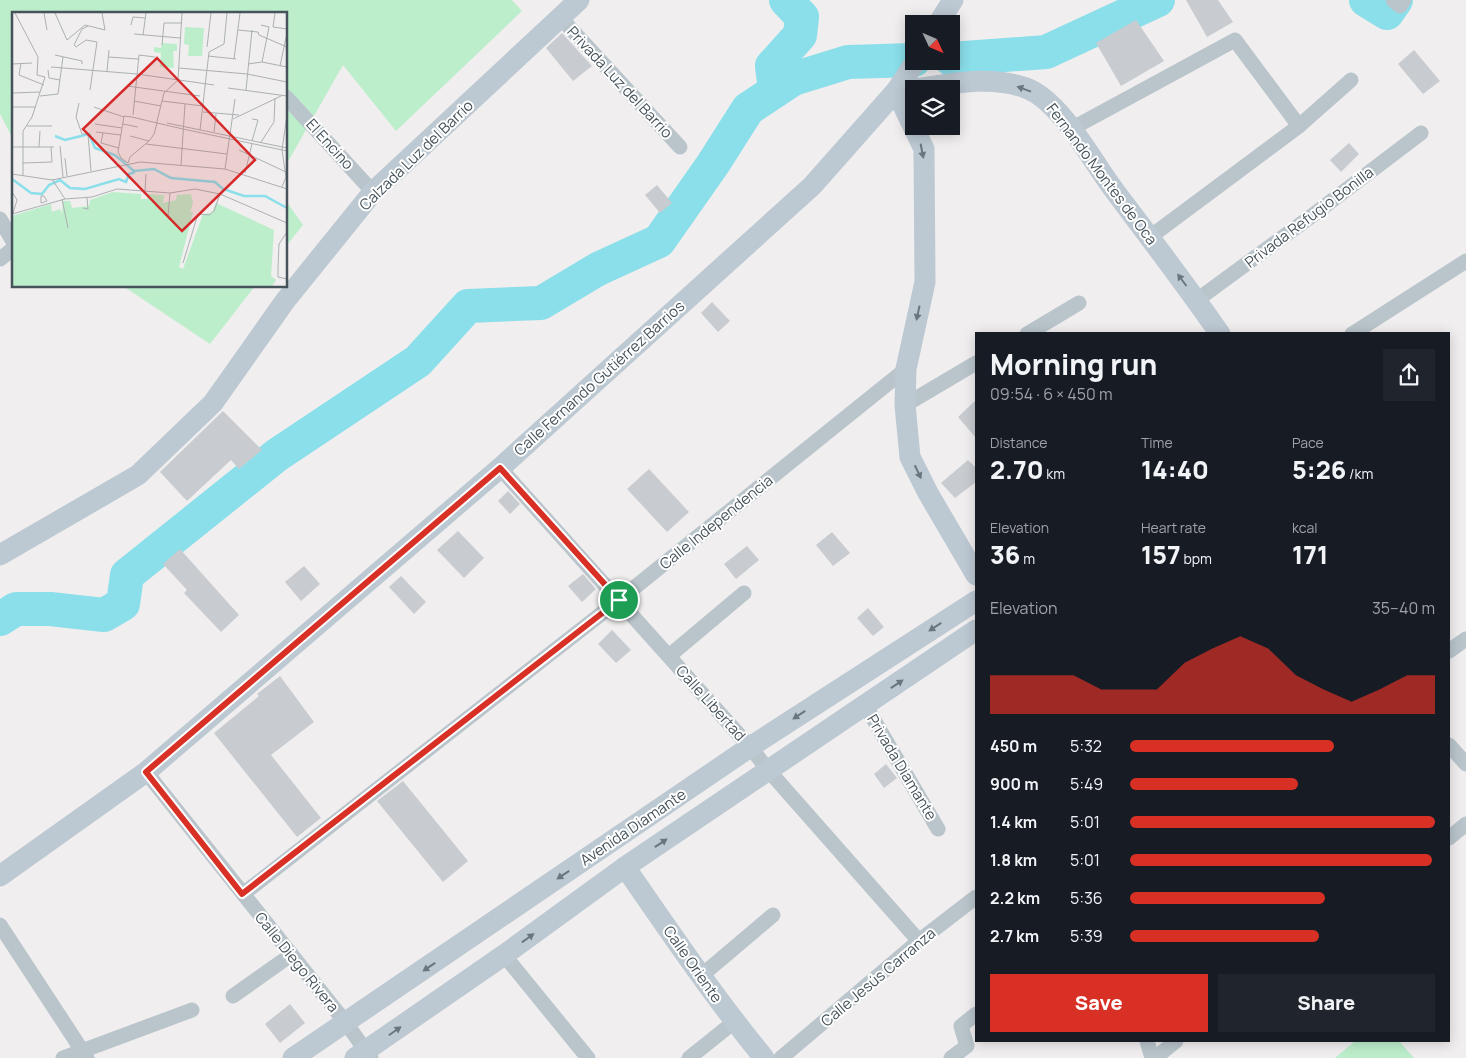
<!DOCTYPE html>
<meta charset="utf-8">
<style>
body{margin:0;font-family:Manrope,sans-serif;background:#20242c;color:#f1f3f6;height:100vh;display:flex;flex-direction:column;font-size:19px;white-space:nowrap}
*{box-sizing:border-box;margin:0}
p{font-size:16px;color:#9ea1a6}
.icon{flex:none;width:28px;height:28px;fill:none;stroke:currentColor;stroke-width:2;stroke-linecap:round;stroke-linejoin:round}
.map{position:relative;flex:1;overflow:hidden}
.side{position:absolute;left:975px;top:332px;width:475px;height:710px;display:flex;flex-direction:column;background:#171b24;border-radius:0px;box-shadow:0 2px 12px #0003}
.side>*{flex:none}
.needle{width:32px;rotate:134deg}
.buttons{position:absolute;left:905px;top:15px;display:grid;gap:10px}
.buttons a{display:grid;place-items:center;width:55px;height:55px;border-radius:0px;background:#171b24;box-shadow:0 2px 12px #0003;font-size:25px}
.pin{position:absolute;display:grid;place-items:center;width:42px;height:42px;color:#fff;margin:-21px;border:2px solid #fff;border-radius:50%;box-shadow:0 1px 5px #0007}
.round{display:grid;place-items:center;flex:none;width:52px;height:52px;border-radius:0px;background:#20242c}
.headline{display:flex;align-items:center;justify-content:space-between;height:85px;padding:0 15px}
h1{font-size:28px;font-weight:800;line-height:38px}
.figures{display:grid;grid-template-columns:repeat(3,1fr);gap:8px;height:85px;padding:5px 15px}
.figures div{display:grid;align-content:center}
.figures b{font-size:25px;font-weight:800}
.figures small{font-size:14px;font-weight:400}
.figures p{font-size:14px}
.chart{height:140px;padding:10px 15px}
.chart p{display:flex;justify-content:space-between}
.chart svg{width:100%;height:90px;margin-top:5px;fill:#d93025;opacity:.7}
.action{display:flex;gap:10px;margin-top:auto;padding:10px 15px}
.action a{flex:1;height:58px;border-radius:0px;background:#d93025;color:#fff;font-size:20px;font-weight:800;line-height:58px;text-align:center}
.action a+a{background:#20242c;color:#f1f3f6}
ul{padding:0 15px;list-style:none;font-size:16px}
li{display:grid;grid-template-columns:80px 60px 1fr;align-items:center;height:38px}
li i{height:12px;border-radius:6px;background:#d93025}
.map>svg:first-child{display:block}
</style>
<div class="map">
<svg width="1466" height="1058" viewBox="0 0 1466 1058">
<rect width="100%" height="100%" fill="#f0eeee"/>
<g fill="#bceecb">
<path d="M0 0H512L522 11 396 131 343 65 286 165V14H14V141L0 114Z"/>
<path d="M286 201 303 225 286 246Z"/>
<path d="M123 286H255L210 344Z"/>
<path d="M1355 1041H1399L1414 1058H1335Z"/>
</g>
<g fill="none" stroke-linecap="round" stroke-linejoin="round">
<g stroke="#8adfea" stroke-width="34">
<path d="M1366 0 1387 13 1396 0"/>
<path d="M951 59 1046 52 1158 0"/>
<path d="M775 91 772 66 800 35 802 17 786 0"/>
<path d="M0 619 16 609H50L104 615 123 604 127 575 277 455 418 361 468 306 541 303 598 269 659 241 713 164 748 109 793 79 848 62 914 60"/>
</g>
</g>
<g fill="#c8ccd1">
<path d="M1186 0H1218L1233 22 1207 37Z"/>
<path d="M1136 20 1164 61 1121 86 1096 43Z"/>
<path d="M562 33 592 66 573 81 546 48Z"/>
<path d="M1414 50 1440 81 1423 94 1398 64Z"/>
<path d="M1349 143 1359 154 1341 172 1330 160Z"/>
<path d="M657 185 672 203 660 213 645 195Z"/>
<path d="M712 302 730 321 718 332 701 313Z"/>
<path d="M976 400V438L958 417Z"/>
<path d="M223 411 262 450 239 469 231 460 187 501 160 472Z"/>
<path d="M968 460 976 468V482L955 498 941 483Z"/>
<path d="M649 469 689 512 667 532 627 489Z"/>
<path d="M508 491 520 504 510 514 498 501Z"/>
<path d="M458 531 484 558 464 578 437 550Z"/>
<path d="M832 532 850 553 833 566 816 545Z"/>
<path d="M747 546 759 560 736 579 724 564Z"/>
<path d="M180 549 239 615 221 632 184 593 187 590 163 564Z"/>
<path d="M304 566 320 584 301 601 285 582Z"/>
<path d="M583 574 596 589 582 602 568 586Z"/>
<path d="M401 576 426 602 414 614 389 587Z"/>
<path d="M868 608 884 627 873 636 857 618Z"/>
<path d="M612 630 631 650 616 663 598 644Z"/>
<path d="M280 676 314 722 271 755 321 818 297 837 214 733 259 696 257 694Z"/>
<path d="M886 764 897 778 884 788 874 774Z"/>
<path d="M403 781 468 861 443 882 377 801Z"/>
<path d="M290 1004 305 1023 280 1043 265 1024Z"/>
</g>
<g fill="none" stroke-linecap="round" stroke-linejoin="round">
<g stroke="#b9c4cb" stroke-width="15">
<path d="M1393 0 1400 6 1404 0"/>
<path d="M560 17 680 147"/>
<path d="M286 97 373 192"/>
<path d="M1071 129 1235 40 1299 126"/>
<path d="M0 219 14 243"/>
<path d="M1150 237 1299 126 1351 80"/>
<path d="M0 259 14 248"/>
<path d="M1197 300 1313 215 1421 133"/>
<path d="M1027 334 1079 303"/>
<path d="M1352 334 1466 261"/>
<path d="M905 405 976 363"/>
<path d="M500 468 750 747 769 771 919 941"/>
<path d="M1449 651 1466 639"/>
<path d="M669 656 744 593"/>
<path d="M865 705 938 829"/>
<path d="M1449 745 1466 764"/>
<path d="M146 772 346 1023 371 1058"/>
<path d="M1449 838 1466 824"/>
<path d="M243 894 619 600 906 369"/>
<path d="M0 925 87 1058"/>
<path d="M504 955 588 1058"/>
<path d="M701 976 773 915"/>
<path d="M233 996 291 955"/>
<path d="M1147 1041 1152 1058"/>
<path d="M63 1058 192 1010"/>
<path d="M689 1058 734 1022"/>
<path d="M781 1058 919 941 976 897"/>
<path d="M951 1058 967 1046 961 1026 976 1014"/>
<path d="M1155 1058 1176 1041"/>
</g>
<g stroke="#bcc8d2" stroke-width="21">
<path d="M938 24 953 0"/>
<path d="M909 89 896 91 924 149 925 282 906 369 905 405 910 457 928 493 976 575"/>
<path d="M914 89C951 84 990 75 1026 88 1061 101 1092 161 1114 190 1150 238 1186 285 1220 334"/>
<path d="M0 555 138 475 213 403 285 301 373 192 579 0"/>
<path d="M625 867C670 932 714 997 764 1058"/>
<path d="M0 876 146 772 500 468 812 186 896 91 916 61"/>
<path d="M293 1058 750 747 976 601"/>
<path d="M355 1058 504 955 625 867 976 630"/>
</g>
</g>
<defs><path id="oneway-solid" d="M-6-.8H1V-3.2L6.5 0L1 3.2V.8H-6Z" transform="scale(1.25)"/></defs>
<g fill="#69767f">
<use href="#oneway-solid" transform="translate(1024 89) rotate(-160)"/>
<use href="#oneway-solid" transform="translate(922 151) rotate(79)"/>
<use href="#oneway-solid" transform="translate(1182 280) rotate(-127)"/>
<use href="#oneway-solid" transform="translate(918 313) rotate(102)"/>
<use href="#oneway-solid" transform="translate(918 472) rotate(65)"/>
<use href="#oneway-solid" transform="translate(935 627) rotate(147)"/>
<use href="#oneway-solid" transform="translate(897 684) rotate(-34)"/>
<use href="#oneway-solid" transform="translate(799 715) rotate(147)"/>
<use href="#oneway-solid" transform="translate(661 843) rotate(-34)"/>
<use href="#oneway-solid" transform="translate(563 875) rotate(146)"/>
<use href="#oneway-solid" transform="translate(528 938) rotate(-36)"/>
<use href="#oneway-solid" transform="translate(429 967) rotate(146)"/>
<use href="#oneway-solid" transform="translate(395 1031) rotate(-35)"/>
</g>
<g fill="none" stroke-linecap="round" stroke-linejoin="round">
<g stroke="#fff" stroke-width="10">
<path id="route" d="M500 468 619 600 242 894 146 772Z"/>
</g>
<use href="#route" stroke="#d93025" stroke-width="6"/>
</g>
<g text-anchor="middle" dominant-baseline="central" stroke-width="4" stroke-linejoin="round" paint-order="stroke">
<g font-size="15" fill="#46535b" stroke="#fff">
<text transform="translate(620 82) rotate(47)">Privada Luz del Barrio</text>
<text transform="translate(330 144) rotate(48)">El Encino</text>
<text transform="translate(416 155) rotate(-44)">Calzada Luz del Barrio</text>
<text transform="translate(1102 174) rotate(53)">Fernando Montes de Oca</text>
<text transform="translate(1309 217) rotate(-37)">Privada Refugio Bonilla</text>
<text transform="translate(599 378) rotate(-42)">Calle Fernando Gutiérrez Barrios</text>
<text transform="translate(716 522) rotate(-39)">Calle Independencia</text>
<text transform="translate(711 703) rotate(48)">Calle Libertad</text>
<text transform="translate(902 767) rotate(59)">Privada Diamante</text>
<text transform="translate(633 827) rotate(-34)">Avenida Diamante</text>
<text transform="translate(297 962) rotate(51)">Calle Diego Rivera</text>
<text transform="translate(693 964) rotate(55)">Calle Oriente</text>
<text transform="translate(878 977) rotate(-40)">Calle Jesús Carranza</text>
</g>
</g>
<g transform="translate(12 12)">
<rect width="275" height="275" fill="#f0eeee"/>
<path d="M173 15 192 16 190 44H176L177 33 172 32ZM150 31 165 32V39H161L162 56 148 55 149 41 142 40V35L149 36ZM101 180 129 182V187H135V182L152 183 151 191 164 188 165 183 179 182 181 191 178 200H181L167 255 171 257 191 202 200 201 204 191 262 218 259 264 264 268 260 274H0V204L39 192 40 200 48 197 50 202 51 189H58L60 196 77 194 78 188Z" fill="#bceecb"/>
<path fill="none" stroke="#8adfea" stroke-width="2.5" d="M43 124 53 128 77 122 83 136 103 143 122 159 142 157 159 166 203 170 211 177 232 184H253L275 196M0 167 19 181 30 182 37 173 48 168 58 176 73 177 107 167 114 170 117 162 123 160"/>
<path fill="none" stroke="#acb0b3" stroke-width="1" d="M3 1 26 45 25 63 33 65 20 105 11 119V164M32 1 35 18M43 1 55 28 73 13 93 18 90 1M263 1 261 15 275 17M119 13 121 5 133 6M249 13 257 15 250 50M76 14 70 17 62 33 64 35 74 28 85 30 78 78M226 18 246 20 247 23 275 35M122 22 168 26M131 23 134 1M150 33 152 11H170M195 35 199 1M43 43 70 49V52M196 44 224 47M96 45 126 47M222 47 228 1M9 51 7 63 32 73M0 52 20 51M236 52 250 50 275 55M268 54 275 21M39 55 125 62 202 73M167 56 235 62 275 70M36 58 37 66 48 68M95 59 97 38M115 74 188 84M0 75V96M216 76 275 84M234 78 240 18M0 81 28 80M28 84 46 82 51 45M122 89 149 94M150 89 191 94M67 91 64 105 70 122H76L79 159M0 95H24M82 95 112 105M191 100 227 103M121 103 127 43 143 45M221 107 269 84M145 109 152 81 166 68 170 1M145 109V111L142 122 140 125 137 129 118 145 116 151 109 146 106 140 112 104 120 105 145 111 171 117 275 139M155 111 275 136M83 112 110 116M111 112 126 115M15 114H40M188 118 197 40 212 32 215 1M84 120 109 123M202 120 204 102M91 121 89 131 107 136M118 124 137 129M240 129 246 108 240 107M249 130 262 110 263 86M134 132 215 142M48 134 51 165M0 135H42M27 135 28 119M227 138 274 160M53 146 55 164M11 151 40 150 39 135M169 153 173 92M213 157 223 87M233 161 240 132M0 162 40 168 128 150 213 157 275 177M40 167 53 187M270 175 274 165 270 138 275 103M133 179 134 162M0 180 5 188 1 201M29 184H32L35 189 29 191ZM50 187 56 216M71 196 76 197 75 186M0 202 53 187 80 185 105 177 158 181 183 177 208 182 275 211M156 204 158 181M275 220 267 232 266 256V265L275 267M171 251 186 202 197 203 202 199 208 182"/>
<path fill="#d62828" fill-opacity="0.15" stroke="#d62828" stroke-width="2.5" d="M145 46 243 148 170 219 71 117Z"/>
<rect width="275" height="275" fill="none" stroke="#46535b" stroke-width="2.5"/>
</g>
</svg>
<div class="buttons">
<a><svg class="needle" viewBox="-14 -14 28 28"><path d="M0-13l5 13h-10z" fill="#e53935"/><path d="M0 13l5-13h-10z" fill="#9ea1a6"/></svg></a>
<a><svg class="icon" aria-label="layers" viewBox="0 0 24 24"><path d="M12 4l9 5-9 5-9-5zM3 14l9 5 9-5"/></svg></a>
</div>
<div class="pin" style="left:619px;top:600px;background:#1e9e55"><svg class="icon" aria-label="arrive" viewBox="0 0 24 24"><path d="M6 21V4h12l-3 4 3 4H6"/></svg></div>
<section class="side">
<div class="headline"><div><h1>Morning run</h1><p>09:54 · 6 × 450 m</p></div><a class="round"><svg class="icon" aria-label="share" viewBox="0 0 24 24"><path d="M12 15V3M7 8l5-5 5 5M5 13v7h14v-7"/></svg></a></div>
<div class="figures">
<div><p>Distance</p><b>2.70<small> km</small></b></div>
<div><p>Time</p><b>14:40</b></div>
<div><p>Pace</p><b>5:26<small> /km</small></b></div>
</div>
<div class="figures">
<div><p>Elevation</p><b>36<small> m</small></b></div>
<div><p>Heart rate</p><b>157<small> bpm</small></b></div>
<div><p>kcal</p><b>171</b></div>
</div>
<div class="chart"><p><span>Elevation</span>35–40 m</p>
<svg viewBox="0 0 160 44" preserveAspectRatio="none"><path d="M0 44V25L10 25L20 25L30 25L40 32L50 32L60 32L70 19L80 12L90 6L100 12L110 25L120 32L130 38L140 32L150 25L160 25V44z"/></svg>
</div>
<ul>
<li><b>450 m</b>5:32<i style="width:67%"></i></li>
<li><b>900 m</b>5:49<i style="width:55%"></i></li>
<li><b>1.4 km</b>5:01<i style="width:100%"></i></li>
<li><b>1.8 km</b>5:01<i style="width:99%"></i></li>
<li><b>2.2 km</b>5:36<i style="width:64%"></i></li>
<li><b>2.7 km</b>5:39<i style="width:62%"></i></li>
</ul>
<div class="action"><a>Save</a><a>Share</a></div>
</section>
</div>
